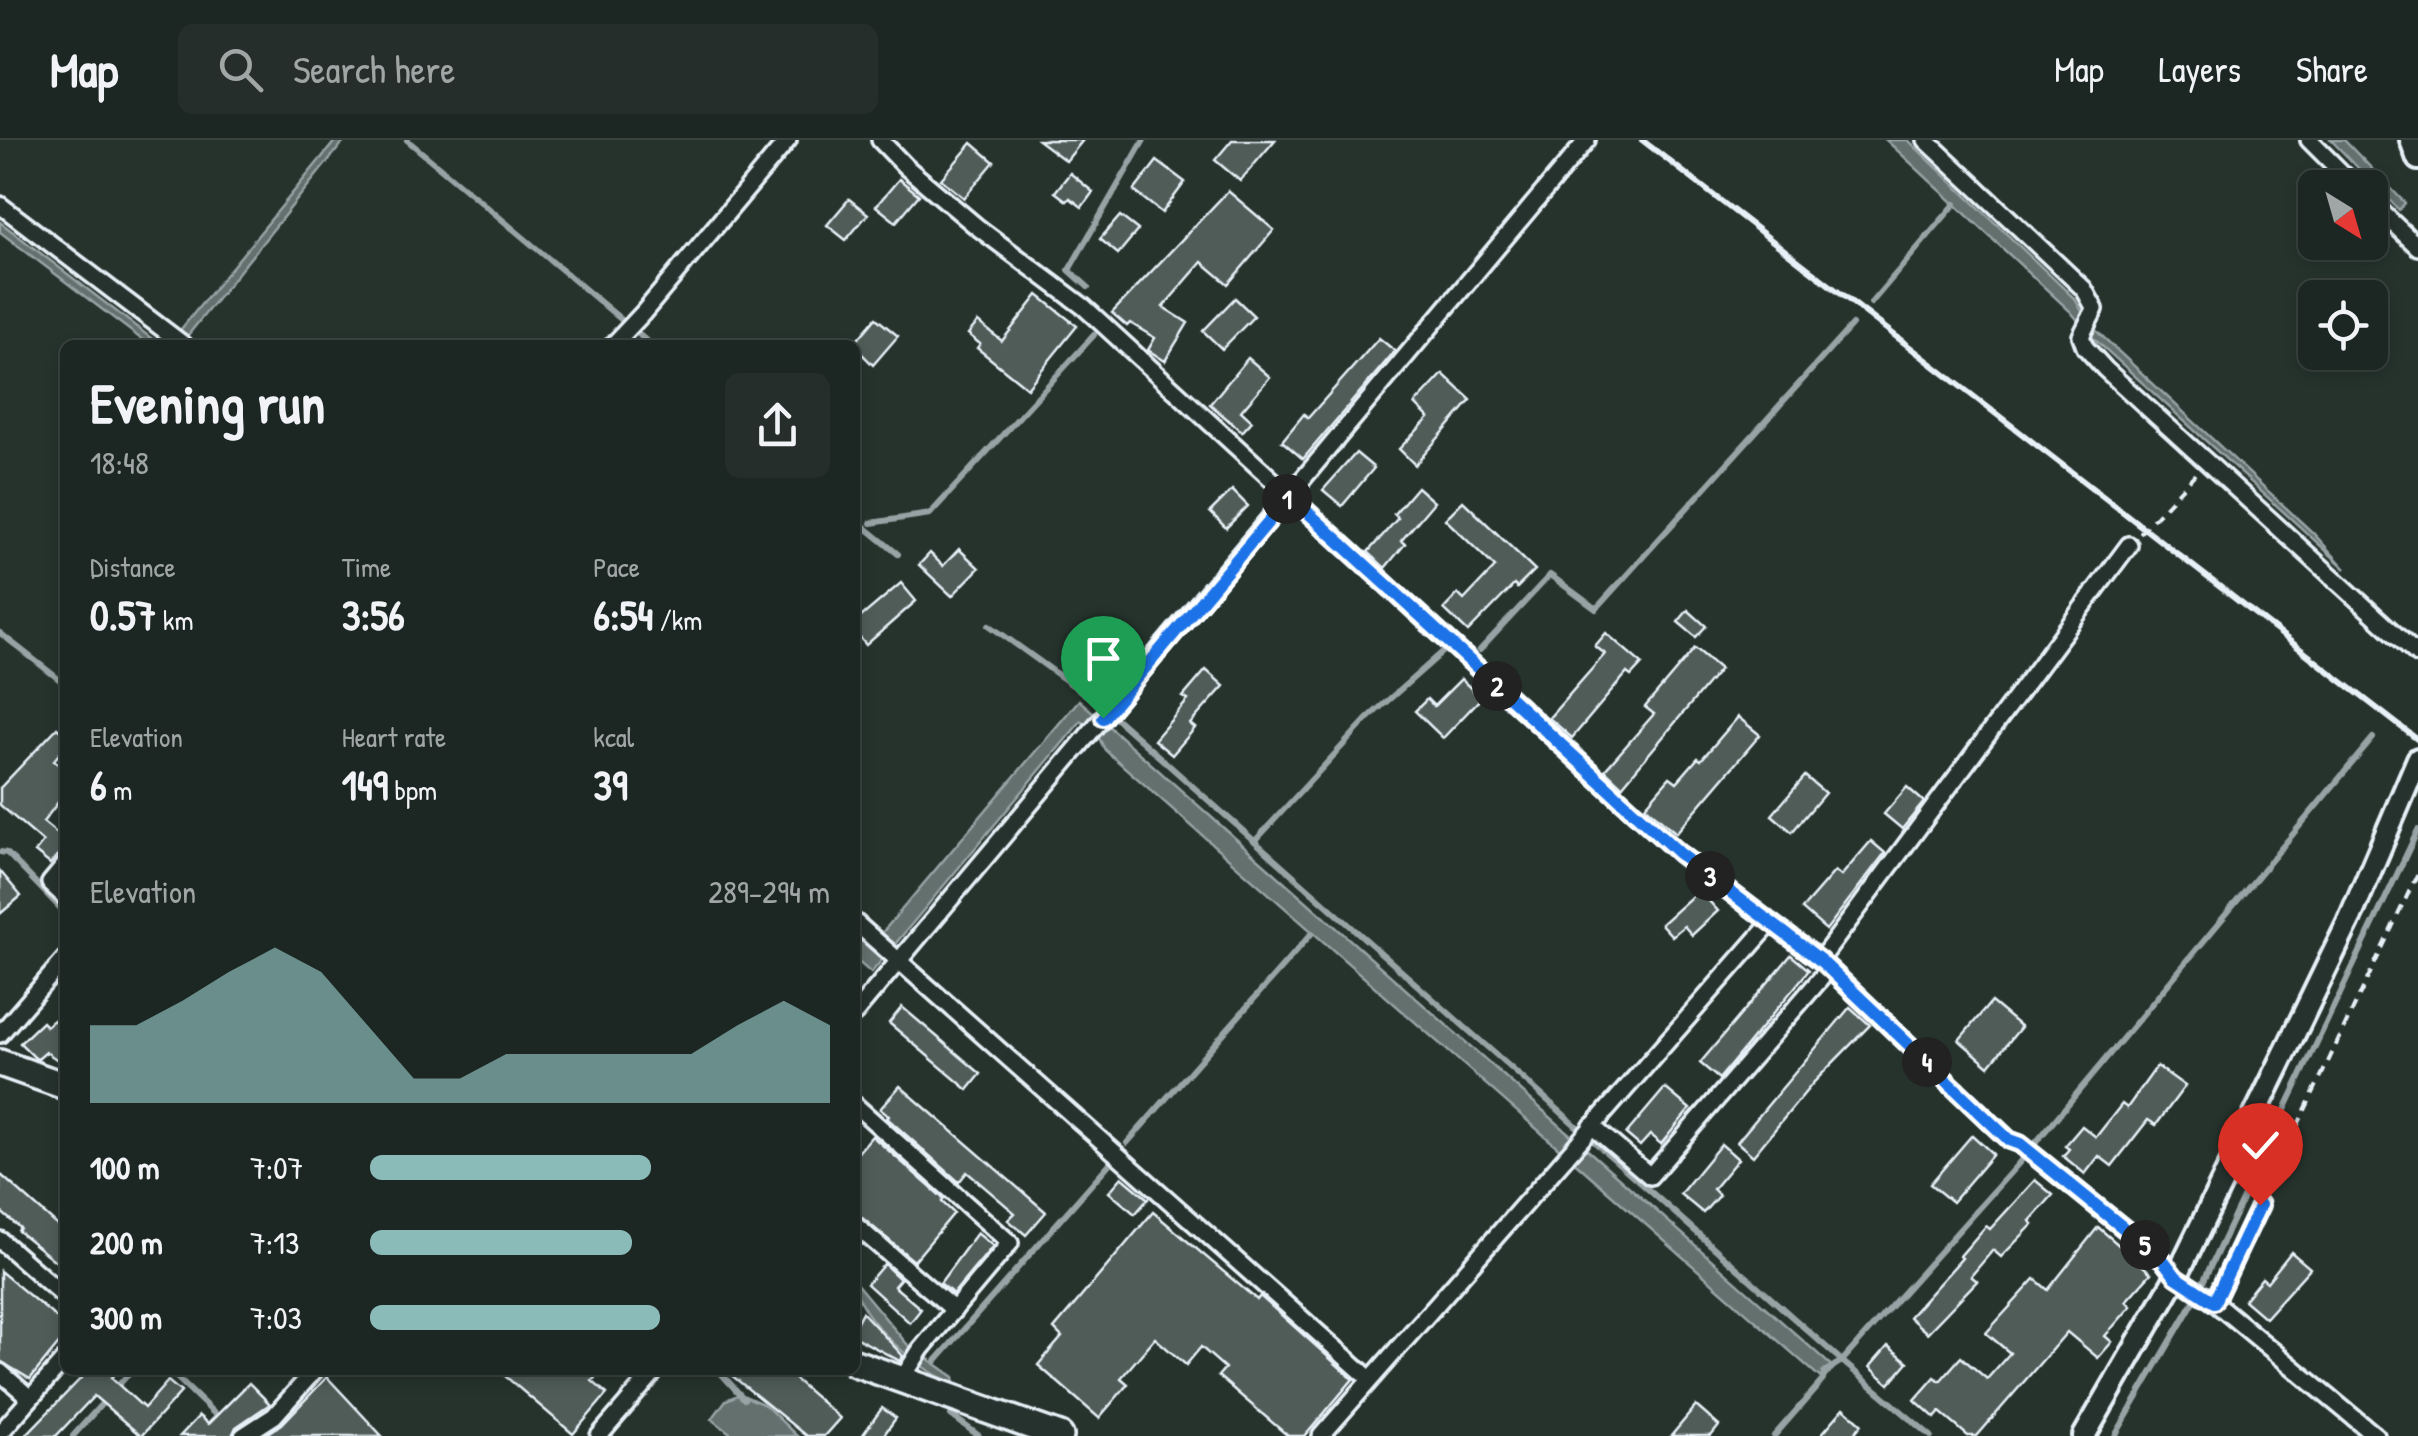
<!DOCTYPE html>
<meta charset="utf-8">
<style>
body{margin:0;font-family:"Patrick Hand",sans-serif;background:#252e2a;color:#f1f3f6;height:100vh;display:flex;flex-direction:column;font-size:38px;white-space:nowrap}
*{box-sizing:border-box;margin:0}
p{font-size:32px;color:#a0a5a5}
.icon{flex:none;width:55px;height:55px;fill:none;stroke:currentColor;stroke-width:2;stroke-linecap:round;stroke-linejoin:round}
.map{position:relative;flex:1;overflow:hidden}
.panel{position:absolute;left:60px;top:200px;width:800px;height:1035px;display:flex;flex-direction:column;background:#1c2622;border-radius:15px;box-shadow:0 5px 15px #0003,0 0 0 2px #3a4340}
.panel>*{flex:none}
.needle{width:65px;rotate:143deg}
.tools{position:absolute;left:2298px;top:30px;display:grid;gap:20px}
.tools a{display:grid;place-items:center;width:90px;height:90px;border-radius:15px;background:#1c2622;box-shadow:0 5px 15px #0003,0 0 0 2px #3a4340;font-size:50px}
.pin{position:absolute;display:grid;place-items:center;width:85px;height:85px;color:#fff;margin:-102px -42px;border-radius:50% 50% 50% 0;rotate:-45deg;box-shadow:0 0 10px #0007}
.pin .icon{rotate:45deg}
.km{position:absolute;width:50px;height:50px;margin:-25px;border-radius:50%;background:#222;color:#fff;font-size:28px;line-height:50px;text-align:center}
.round{display:grid;place-items:center;flex:none;width:105px;height:105px;border-radius:15px;background:#252e2a}
.head{display:flex;align-items:center;justify-content:space-between;height:170px;padding:0 30px}
h1{font-size:55px;font-weight:800;line-height:75px}
.metrics{display:grid;grid-template-columns:repeat(3,1fr);gap:15px;height:170px;padding:10px 30px}
.metrics div{display:grid;align-content:center}
.metrics b{font-size:42px;font-weight:800}
.metrics small{font-size:28px;font-weight:400}
.metrics p{font-size:28px}
.chart{height:280px;padding:20px 30px}
.chart p{display:flex;justify-content:space-between}
.chart svg{width:100%;height:180px;margin-top:10px;fill:#8bbbb9;opacity:.7}
ul{padding:0 30px;list-style:none;font-size:32px}
li{display:grid;grid-template-columns:160px 120px 1fr;align-items:center;height:75px}
li i{height:25px;border-radius:12px;background:#8bbbb9}
header{display:flex;align-items:center;gap:60px;box-sizing:border-box;height:140px;padding:0 50px;background:#1c2622;border-bottom:2px solid #3a4340}
header strong{font-size:48px}
nav{display:flex;gap:55px;margin-inline-start:auto;font-size:35px}
.search{width:700px;height:90px;background:#252e2a;display:flex;align-items:center;gap:25px;box-sizing:border-box;padding:0 35px;border-radius:15px;color:#a0a5a5;font-size:38px}
.map>svg:first-child{display:block}
</style>
<header>
<strong>Map</strong>
<div class="search"><svg class="icon" aria-label="search" viewBox="0 0 24 24"><circle cx="10" cy="10" r="6"/><path d="M15 15l6 6"/></svg>Search here</div>
<nav><a>Map</a><a>Layers</a><a>Share</a></nav>
</header>
<div class="map">
<svg width="2418" height="1296" viewBox="0 0 2418 1296">
<rect width="100%" height="100%" fill="#26332d"/>
<filter id="ink" filterUnits="userSpaceOnUse"><feTurbulence type="fractalNoise" baseFrequency=".01" numOctaves="2"/><feDisplacementMap in="SourceGraphic" scale="20" xChannelSelector="R" yChannelSelector="G"/><feConvolveMatrix kernelMatrix="1 2 1 2 8 2 1 2 1" color-interpolation-filters="sRGB"/></filter>
<g filter="url(#ink)">
<g fill="#636f6d" stroke="#98a3a5" stroke-width="2.5">
<path d="M336 0H345L180 205H168Z"/>
<path d="M1886 0H1908L2075 159 2089 184 2313 393 2346 429 2091 196 2070 171Z"/>
<path d="M2331 0H2344L2405 63 2399 70Z"/>
<path d="M0 82 160 205H149L0 92Z"/>
<path d="M1079 560 1834 1228 1823 1240 1105 610 1096 592 1081 581 871 833 855 819V795L870 807Z"/>
<path d="M855 1142 907 1204 954 1237 955 1243C923 1235 855 1177 855 1142Z"/>
<path d="M740 1254 765 1265 797 1296H734L712 1279 726 1260Z"/>
</g>
<g fill="none" stroke-linecap="round" stroke-linejoin="round">
<g stroke="#98a3a5" stroke-width="6">
<path d="M407 0 623 181"/>
<path d="M1088 147 1069 130 1144 0"/>
<path d="M1871 163 1955 64"/>
<path d="M636 192 651 205"/>
<path d="M855 379 898 414"/>
<path d="M871 383 930 374 1094 195"/>
<path d="M855 399 859 394"/>
<path d="M989 485 1103 567 1842 1221 1931 1296"/>
<path d="M0 493 65 544"/>
<path d="M1480 510 1550 435 1596 469 1852 185"/>
<path d="M1255 701 1368 578 1445 510"/>
<path d="M0 712 7 713 65 773"/>
<path d="M1127 1003 1312 793"/>
<path d="M936 1221 1110 1023"/>
<path d="M169 1230 222 1281"/>
<path d="M718 1230 744 1259"/>
<path d="M951 1275 979 1296"/>
<path d="M73 1296 132 1230"/>
<path d="M1774 1296 1823 1240 1824 1232 1842 1221 2018 1024 2373 598"/>
<path d="M2115 1296 2193 1163 2418 690"/>
</g>
</g>
<g fill="#505c59" stroke="#e8f1f8" stroke-width="2.5">
<path d="M1038 0H1083L1066 21Z"/>
<path d="M1232 0H1275L1240 41 1215 20Z"/>
<path d="M972 3 994 22 964 58 941 39Z"/>
<path d="M1157 21 1185 42 1162 73 1134 51Z"/>
<path d="M1070 33 1093 52 1082 67 1070 58 1067 61 1055 52Z"/>
<path d="M899 39 919 55 896 82 876 66Z"/>
<path d="M1228 51 1274 90 1228 144 1202 122 1163 167 1188 183 1165 221 1148 210 1155 198 1130 183 1127 186 1112 173Z"/>
<path d="M849 59 868 74 846 100 827 85Z"/>
<path d="M1120 76 1138 90 1118 114 1100 99Z"/>
<path d="M1038 155 1077 186 1027 248 977 208 980 204 968 194 978 182 1002 201Z"/>
<path d="M1235 158 1254 176 1222 209 1203 191Z"/>
<path d="M876 178 898 196 873 225 853 205Z"/>
<path d="M1379 198 1395 211 1303 319 1282 301 1304 274 1308 278Z"/>
<path d="M1248 218 1270 237 1241 271 1252 281 1242 292 1210 264Z"/>
<path d="M1443 234 1471 260 1415 325 1399 309 1429 278 1415 264Z"/>
<path d="M1356 313 1374 328 1342 366 1323 350Z"/>
<path d="M1417 347 1434 362 1401 401 1405 404 1385 428 1368 412 1398 378 1394 374Z"/>
<path d="M1232 350 1248 366 1226 388 1210 372Z"/>
<path d="M1463 361 1535 430 1517 448 1514 445 1468 492 1444 469 1458 454 1464 460 1495 427 1445 379Z"/>
<path d="M959 409 979 428 952 456 919 425 930 413 943 426Z"/>
<path d="M901 443 916 461 866 505 855 492V482Z"/>
<path d="M1688 470 1706 486 1696 497 1678 482Z"/>
<path d="M1606 493 1642 524 1631 536 1627 533 1572 598 1549 578 1605 514 1595 506Z"/>
<path d="M1695 508 1720 529 1622 646 1605 630 1654 574 1645 567Z"/>
<path d="M1206 530 1224 546 1190 584 1195 588 1172 615 1154 600 1188 560 1183 557Z"/>
<path d="M1461 539 1481 558 1443 598 1415 571 1427 559 1434 566Z"/>
<path d="M1738 577 1760 595 1676 693 1645 666 1670 637 1677 642 1698 618 1701 620Z"/>
<path d="M57 588 65 595V607L54 620 65 629V653L43 682 65 700V707L50 724 35 712 43 702 0 665V648Z"/>
<path d="M1805 636 1825 653 1792 692 1772 675Z"/>
<path d="M1907 647 1924 662 1902 689 1884 674Z"/>
<path d="M1871 701 1885 713 1826 790 1802 769 1835 731 1841 736Z"/>
<path d="M0 731 21 756 0 774Z"/>
<path d="M1699 750 1718 771 1692 795 1684 786 1672 796 1661 784Z"/>
<path d="M1791 815 1809 830 1719 939 1700 923Z"/>
<path d="M1991 862 2021 887 1989 926 1959 900Z"/>
<path d="M902 867 981 934 968 950 889 883Z"/>
<path d="M1850 867 1870 885 1813 943 1753 1016 1737 1002Z"/>
<path d="M54 880 65 892V925L46 912 38 919 35 918 20 903 42 882 46 886Z"/>
<path d="M2157 926 2185 946 2156 985 2148 980 2112 1026 2099 1016 2085 1034 2063 1016 2069 1009 2065 1006 2082 986 2096 997 2122 964 2127 968Z"/>
<path d="M900 946 1046 1072 1026 1095 1008 1080 1015 1073 967 1032 959 1042 887 978 889 976 880 969Z"/>
<path d="M1665 948 1690 969 1661 1004 1650 995 1640 1006 1626 994Z"/>
<path d="M1972 995 1993 1014 1952 1062 1930 1044Z"/>
<path d="M872 996 944 1059 942 1062 954 1073 914 1121 855 1072V1016Z"/>
<path d="M1721 1004 1738 1019 1713 1049 1719 1055 1703 1073 1680 1054Z"/>
<path d="M0 1034 65 1092V1129L18 1091 20 1088 0 1071Z"/>
<path d="M1122 1037 1148 1059 1135 1074 1109 1052Z"/>
<path d="M2035 1040 2053 1055 2030 1081 2033 1084 2001 1117 1993 1110 1971 1136 1977 1141 1927 1193 1909 1177 1962 1118 1960 1116 1986 1086 1990 1089Z"/>
<path d="M1153 1072 1257 1160 1260 1156 1353 1239 1305 1296H1288L1218 1236 1225 1228 1201 1207 1186 1225 1155 1198 1121 1238 1128 1244 1099 1278 1038 1225 1062 1197 1054 1189Z"/>
<path d="M2098 1087 2151 1133 2126 1161 2131 1166 2105 1196 2112 1202 2098 1218 2067 1192 1977 1296H1968L1940 1272 1935 1278 1915 1260 1935 1237 1940 1241 1961 1217 1987 1239 2010 1213 1986 1193 2035 1139 2048 1150Z"/>
<path d="M977 1093 993 1106 953 1154 940 1143Z"/>
<path d="M2291 1112 2310 1128 2265 1178 2244 1160 2262 1138 2267 1142Z"/>
<path d="M884 1124 900 1139 894 1146 921 1169 910 1183 867 1144Z"/>
<path d="M0 1131 65 1185V1196L30 1239 0 1221Z"/>
<path d="M862 1172 903 1216 900 1221 855 1197V1185Z"/>
<path d="M1888 1206 1908 1222 1889 1244 1870 1227Z"/>
<path d="M89 1230H118L111 1238 144 1268 168 1241 181 1252 141 1296 94 1256 56 1296H25Z"/>
<path d="M498 1230H602L592 1241 607 1254 573 1294Z"/>
<path d="M725 1230H784L840 1278 824 1296H806Z"/>
<path d="M327 1237 382 1296H264L282 1284Z"/>
<path d="M249 1243 270 1264 236 1287 232 1296H180L199 1276 208 1284Z"/>
<path d="M1696 1266 1719 1286 1711 1296H1671Z"/>
<path d="M882 1268 896 1278 883 1296H862Z"/>
<path d="M1844 1268 1862 1284 1852 1296H1820Z"/>
</g>
<g fill="none" stroke-linecap="round" stroke-linejoin="round">
<g stroke="#e8f1f8" stroke-width="22">
<g id="minor">
<path d="M880 0 906 27 976 86 1084 167 1679 713 1820 820 2009 1000 2020 1004 2163 1120 2176 1137 2214 1162 2376 1296"/>
<path d="M1926 0 2084 149 2095 169 2081 196 2085 207 2105 229 2418 515"/>
<path d="M2309 0 2357 48"/>
<path d="M2370 61 2418 107"/>
<path d="M0 65 184 205"/>
<path d="M613 205 643 173 788 0"/>
<path d="M65 725 50 743 65 757"/>
<path d="M855 782 1370 1239"/>
<path d="M1820 820 2129 405"/>
<path d="M855 873 1587 0"/>
<path d="M0 894 65 819"/>
<path d="M855 965 1010 1103 921 1209 902 1239"/>
<path d="M1592 986 1650 1036 1829 829"/>
<path d="M855 1085 954 1170"/>
<path d="M0 1100 65 1157"/>
<path d="M2214 1162 2260 1065"/>
<path d="M0 1232 30 1258"/>
<path d="M0 1293 65 1219"/>
<path d="M243 1296 274 1276 315 1230"/>
<path d="M599 1296 656 1230"/>
<path d="M1321 1296 1770 784"/>
</g>
</g>
<g stroke="#e8f1f8" stroke-width="28">
<g id="tertiary">
<path d="M2411 0 2418 19"/>
<path d="M2084 1296 2176 1137 2348 783 2418 619"/>
</g>
</g>
<g stroke="#e8f1f8" stroke-width="32">
<g id="trunk">
<path d="M0 923 65 946"/>
<path d="M855 1223 1060 1296"/>
</g>
</g>
<g stroke="#e8f1f8" stroke-width="4" stroke-dasharray="10 8" stroke-linecap="butt">
<path d="M2140 393 2195 334"/>
<path d="M2266 1052 2418 733"/>
</g>
<use href="#minor" stroke="#26332d" stroke-width="15"/>
<use href="#tertiary" stroke="#26332d" stroke-width="20"/>
<use href="#trunk" stroke="#26332d" stroke-width="25"/>
<path stroke="#e8f1f8" stroke-width="6" d="M1642 0 2418 600"/>
</g>
</g>
<g fill="none" stroke-linecap="round" stroke-linejoin="round" filter="url(#ink)">
<g stroke="#fff" stroke-width="20">
<path id="route" d="M1103 578 1290 356 1679 713 1820 820 2009 1000 2020 1004 2163 1120 2176 1137 2214 1162 2260 1065"/>
</g>
<use href="#route" stroke="#1a73e8" stroke-width="12"/>
</g>
</svg>
<div class="tools">
<a><svg class="needle" viewBox="-14 -14 28 28"><path d="M0-13l5 13h-10z" fill="#e53935"/><path d="M0 13l5-13h-10z" fill="#a0a5a5"/></svg></a>
<a><svg class="icon" aria-label="locate" viewBox="0 0 24 24"><circle cx="12" cy="12" r="6"/><path d="M12 2v4M12 18v4M2 12h4M18 12h4"/></svg></a>
</div>
<div class="pin" style="left:1103px;top:578px;background:#1e9e55"><svg class="icon" aria-label="arrive" viewBox="0 0 24 24"><path d="M6 21V4h12l-3 4 3 4H6"/></svg></div>
<div class="pin" style="left:2260px;top:1065px;background:#d93025"><svg class="icon" aria-label="check" viewBox="0 0 24 24"><path d="M5 12l5 5 9-10"/></svg></div>
<b class="km" style="left:1287px;top:359px">1</b>
<b class="km" style="left:1497px;top:546px">2</b>
<b class="km" style="left:1710px;top:736px">3</b>
<b class="km" style="left:1927px;top:922px">4</b>
<b class="km" style="left:2145px;top:1105px">5</b>
<section class="panel">
<div class="head"><div><h1>Evening run</h1><p>18:48</p></div><a class="round"><svg class="icon" aria-label="share" viewBox="0 0 24 24"><path d="M12 15V3M7 8l5-5 5 5M5 13v7h14v-7"/></svg></a></div>
<div class="metrics">
<div><p>Distance</p><b>0.57<small> km</small></b></div>
<div><p>Time</p><b>3:56</b></div>
<div><p>Pace</p><b>6:54<small> /km</small></b></div>
</div>
<div class="metrics">
<div><p>Elevation</p><b>6<small> m</small></b></div>
<div><p>Heart rate</p><b>149<small> bpm</small></b></div>
<div><p>kcal</p><b>39</b></div>
</div>
<div class="chart"><p><span>Elevation</span>289–294 m</p>
<svg viewBox="0 0 160 44" preserveAspectRatio="none"><path d="M0 44V25L10 25L20 19L30 12L40 6L50 12L60 25L70 38L80 38L90 32L100 32L110 32L120 32L130 32L140 25L150 19L160 25V44z"/></svg>
</div>
<ul>
<li><b>100 m</b>7:07<i style="width:61%"></i></li>
<li><b>200 m</b>7:13<i style="width:57%"></i></li>
<li><b>300 m</b>7:03<i style="width:63%"></i></li>
</ul>
</section>
</div>
